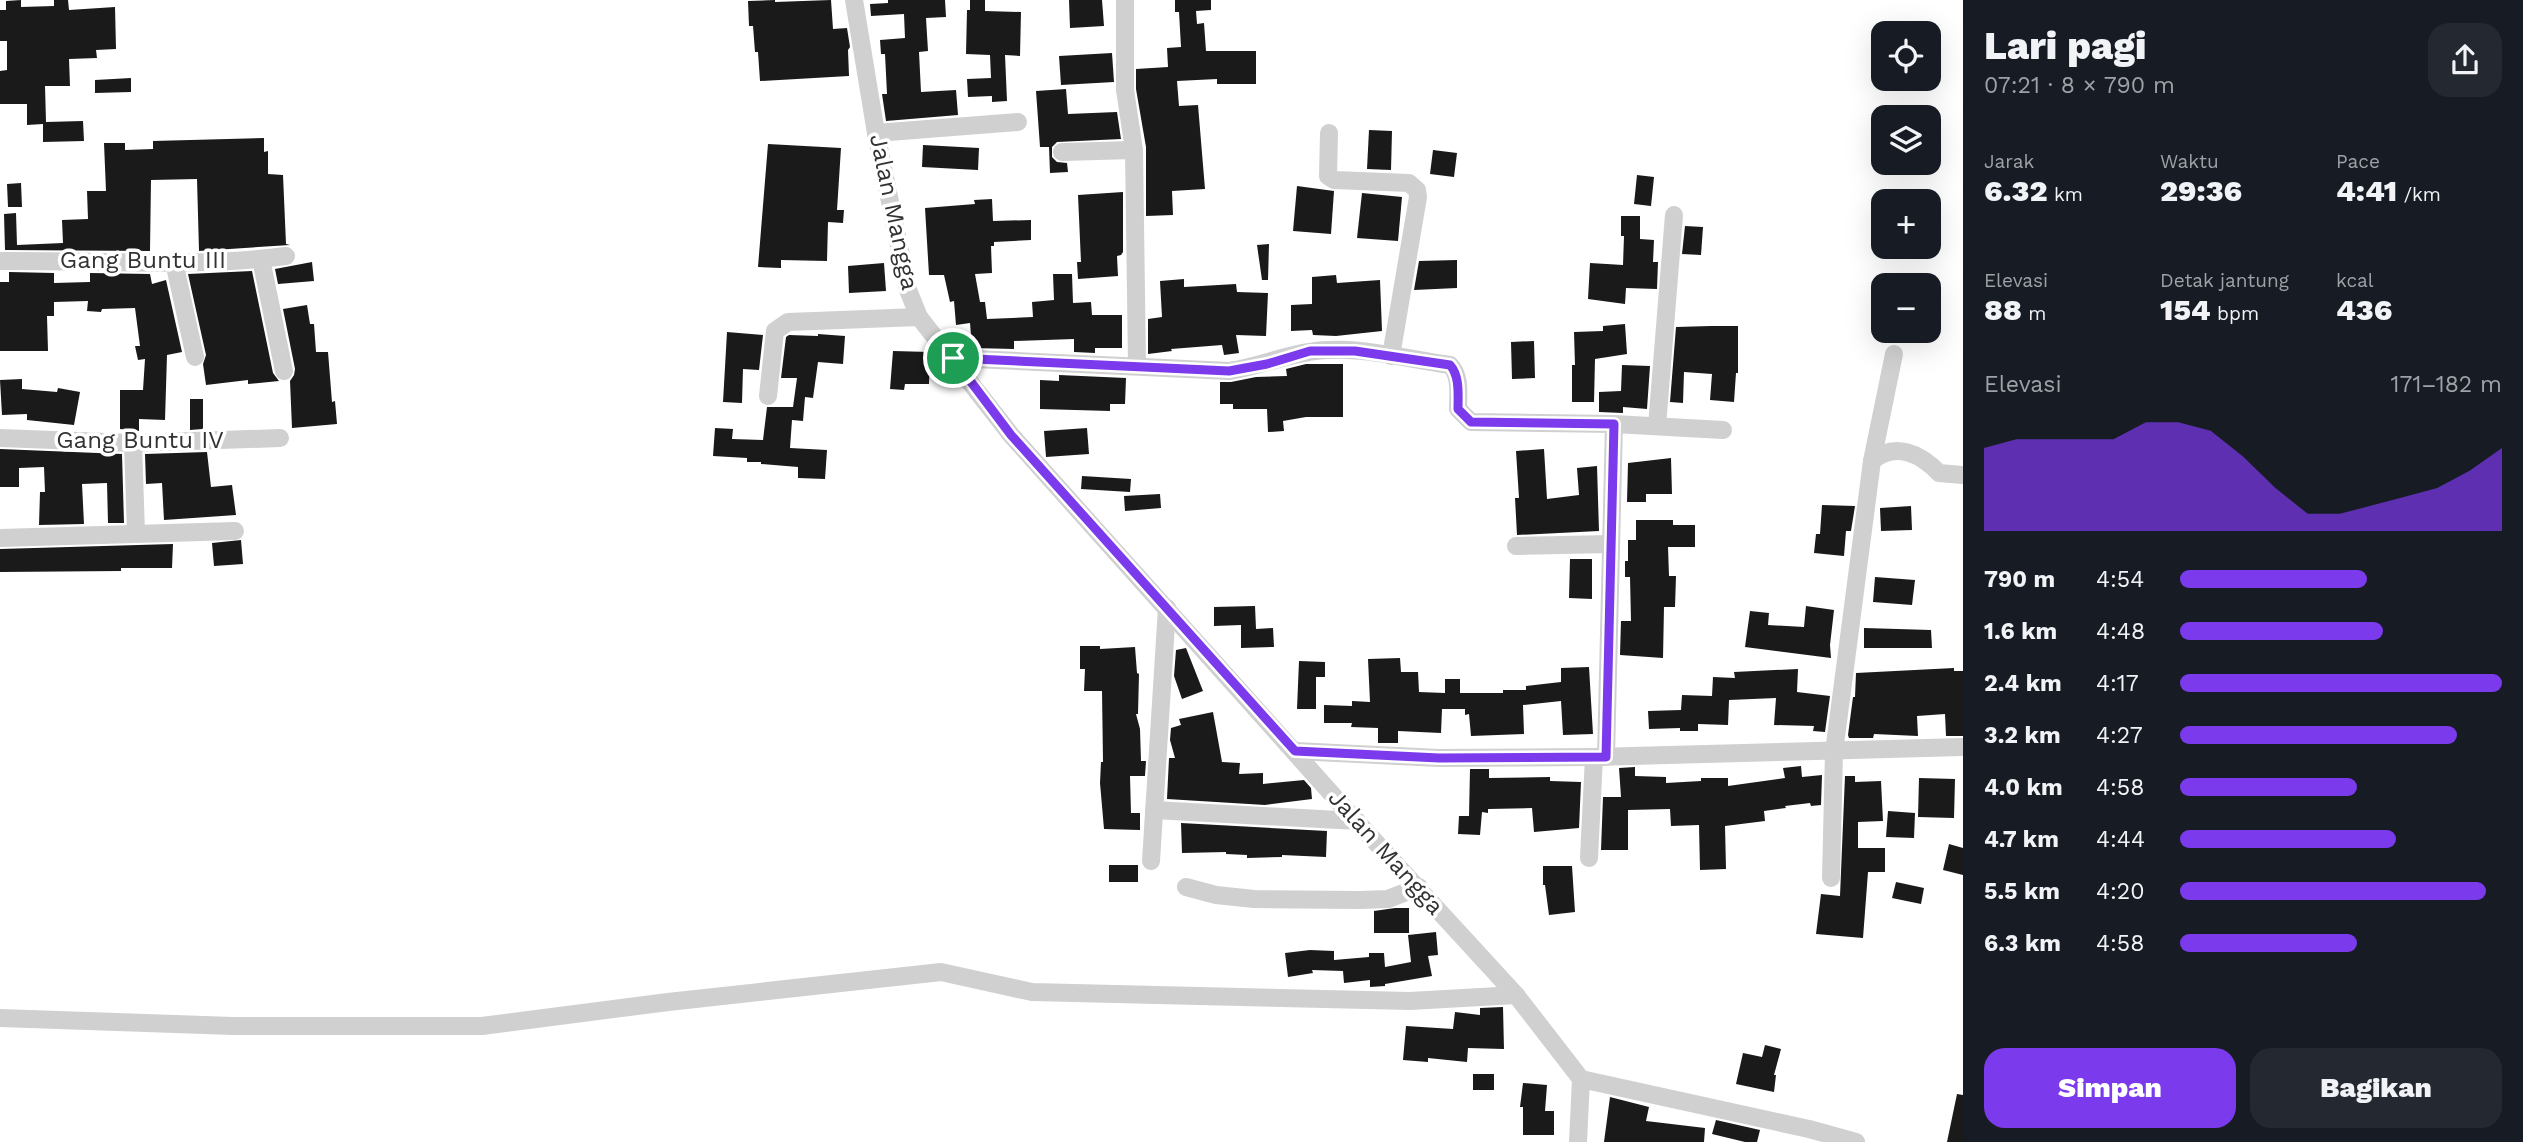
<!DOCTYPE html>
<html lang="id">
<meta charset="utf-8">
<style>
body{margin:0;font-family:"Work Sans",sans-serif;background:#242831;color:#f1f3f6;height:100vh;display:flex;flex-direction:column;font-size:26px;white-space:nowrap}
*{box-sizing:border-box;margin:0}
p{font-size:23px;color:#9ea1a6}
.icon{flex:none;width:38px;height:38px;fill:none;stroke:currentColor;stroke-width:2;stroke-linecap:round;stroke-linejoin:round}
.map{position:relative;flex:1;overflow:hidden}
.details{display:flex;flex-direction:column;background:#171b24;width:560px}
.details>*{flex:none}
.buttons{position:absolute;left:1871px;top:21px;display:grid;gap:14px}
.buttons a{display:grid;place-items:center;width:70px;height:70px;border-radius:14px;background:#171b24;box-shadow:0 7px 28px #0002;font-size:35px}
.pin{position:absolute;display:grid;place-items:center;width:60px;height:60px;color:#fff;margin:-30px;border:4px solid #fff;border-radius:50%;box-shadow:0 2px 7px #0007}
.round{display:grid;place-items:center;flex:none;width:74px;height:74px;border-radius:21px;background:#242831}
.headline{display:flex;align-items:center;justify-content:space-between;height:119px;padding:0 21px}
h1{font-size:38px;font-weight:800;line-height:52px}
.stats{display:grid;grid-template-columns:repeat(3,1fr);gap:10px;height:119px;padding:7px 21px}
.stats div{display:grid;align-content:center}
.stats b{font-size:30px;font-weight:800}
.stats small{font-size:19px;font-weight:400}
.stats p{font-size:19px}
.chart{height:196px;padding:14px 21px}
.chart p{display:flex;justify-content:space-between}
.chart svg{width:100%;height:126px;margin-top:7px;fill:#7c3aed;opacity:.7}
.button{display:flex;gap:14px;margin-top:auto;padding:14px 21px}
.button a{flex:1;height:80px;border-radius:21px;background:#7c3aed;color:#fff;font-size:28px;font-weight:800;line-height:80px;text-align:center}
.button a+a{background:#242831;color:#f1f3f6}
ul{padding:0 21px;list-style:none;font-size:23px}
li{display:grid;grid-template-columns:112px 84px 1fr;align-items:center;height:52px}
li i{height:18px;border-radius:9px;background:#7c3aed}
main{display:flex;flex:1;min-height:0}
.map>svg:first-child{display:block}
</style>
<main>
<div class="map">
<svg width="1963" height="1142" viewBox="0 0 1963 1142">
<rect width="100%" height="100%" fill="#fff"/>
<g fill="#1a1a1a">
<path d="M21 0V7L54 6V0H68L69 10 115 7 116 49 96 50 97 58 69 59 70 86H45L46 122 83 121 84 141 43 142V124L27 125V104H0V71L7 70V41H0V10H6V1Z"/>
<path d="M775 0V2L831 0 833 29 847 28 850 47 848 50 849 76 760 81 758 52H755L753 26H749L748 1Z"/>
<path d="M888 0H945L946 17 926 18 928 51 919 52 921 92 956 90 958 115 886 121 882 94H887L885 54H881L880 40 905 38 904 14 871 16 870 4 888 3Z"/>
<path d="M970 0H985V11L1021 12 1020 56 1005 55 1007 101 992 102V96L968 97 967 79 991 78 990 55 966 54 967 10H970Z"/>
<path d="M1069 0H1102L1104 26 1070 28Z"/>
<path d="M1175 0H1211V10L1196 11 1197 24 1204 23 1206 51H1256V84H1217V79L1177 81 1179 106 1198 105 1205 189 1172 191 1173 215 1146 216V147L1136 89V69L1168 67 1167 48 1181 47 1179 12H1175Z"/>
<path d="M1112 53 1114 82 1061 85 1059 56Z"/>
<path d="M131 78V92L95 93V80Z"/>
<path d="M1066 89 1068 114 1117 112 1121 139 1057 142 1052 147V157L1057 162 1067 163 1068 172 1050 173 1049 147H1040L1036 91Z"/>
<path d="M1369 130 1392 131 1391 170 1367 169Z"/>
<path d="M264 138V152L268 151V174L283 175 286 244 290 245 199 251 197 179 151 180 150 251 5 250 4 214 16 213 17 245 63 243 62 220 88 219 87 191H106L104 143H125V150L153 149V141Z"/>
<path d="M768 144 841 148 837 210H844L843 223 828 222 827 261 781 260V268L758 267Z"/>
<path d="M923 145 979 148 978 170 922 167Z"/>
<path d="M1433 150 1457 153 1454 177 1430 174Z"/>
<path d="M1637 175 1654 177 1651 206 1634 204Z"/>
<path d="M21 183 22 207H8L7 184Z"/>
<path d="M1297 186 1334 191 1331 234 1293 231Z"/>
<path d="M1123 192V252L1121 255 1117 256 1118 276 1078 279 1077 262H1081L1078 195Z"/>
<path d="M1362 193 1402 197 1398 241 1357 238Z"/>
<path d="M992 199 993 221 1031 220V240L994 242V246H991L992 273 975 274 980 302H985L987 319 1033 317 1032 302 1054 300 1053 274H1072L1073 303 1091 302 1092 315H1122V348H1095V353L1074 352V339L1014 341V349L972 348 970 323 956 325 954 301 950 302 944 275H929L925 208 975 204 974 200Z"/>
<path d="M1621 216H1640V239L1654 240 1653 262H1658L1657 289 1626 288 1625 304 1588 299 1590 263 1623 265 1624 236H1621Z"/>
<path d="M1685 226 1703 227 1701 255 1682 254Z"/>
<path d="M1269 244 1268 280H1262L1257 245Z"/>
<path d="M1457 260V288L1414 290 1419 261Z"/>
<path d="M312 262 314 281 278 284 275 269Z"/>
<path d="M884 263 886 291 849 293 848 266Z"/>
<path d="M252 271 273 373 279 381 248 384V380L206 385 203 364 206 355 188 274Z"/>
<path d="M9 272 54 273V283L90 282V273L150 274 152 284 166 280 182 352 167 355 165 420 139 419V431L120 429V390H143L145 359 138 360 135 346H140L135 308 102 309 101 312 87 311 88 301 54 302V316H47L48 351H0V282H9Z"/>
<path d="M1336 275 1337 283 1380 280 1382 331 1336 336 1313 335 1312 330 1291 331V305L1312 304V277Z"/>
<path d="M1184 279V287L1236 284 1237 292 1268 293 1266 336 1236 335 1239 353 1224 355 1222 345 1171 349 1172 351 1148 354V319L1162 317 1160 281Z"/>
<path d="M307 305 310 324H314L316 352H328L332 402 335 401 337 424 292 428 290 381 294 375 295 369 283 309Z"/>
<path d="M1625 324 1627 354 1595 359 1594 402H1572V365H1575L1574 332 1603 331V326Z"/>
<path d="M1711 326H1738V373H1736L1734 402 1710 400 1712 374 1684 372 1683 403 1670 402 1676 327Z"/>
<path d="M727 332 763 335 759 370 743 369 742 403 723 402Z"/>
<path d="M818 334 845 336 843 364 818 362 813 398 805 397 803 421 792 420 790 448 827 450 825 479 798 478V467L761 464V462H747V458L713 456 715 428 733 429 732 439 763 440 767 407H793L797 378H781L786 337 789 335 818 336Z"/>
<path d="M1534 341 1535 378 1512 379 1511 342Z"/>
<path d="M893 351 930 352 929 384H905L904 390 890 389Z"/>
<path d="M1306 364H1343V417H1306L1283 421 1284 431 1268 432 1267 409H1233V404H1220V382H1231L1256 377 1287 376 1286 369Z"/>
<path d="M1622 365 1650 366 1647 409 1623 407V413L1599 412V392L1621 391Z"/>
<path d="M1059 375 1126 378 1125 404H1110V411L1040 409V380L1059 381Z"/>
<path d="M22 379V389L57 392 58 388 80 392 74 425 27 420V414L2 415 0 380Z"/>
<path d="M190 399H203V429L190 430Z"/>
<path d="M1087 428 1089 454 1046 457 1044 431Z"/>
<path d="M0 449 122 454 124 523H108L107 483 82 484 84 524 39 525 40 492H45L44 467 19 468V487H0Z"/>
<path d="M1544 449 1547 499 1579 495 1577 468 1597 466 1599 531 1517 535 1515 498H1519L1516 451Z"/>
<path d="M207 452 211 487 232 485 236 515 164 520 162 483 146 484 145 454Z"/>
<path d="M1671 458 1672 494H1646V502H1627L1628 463Z"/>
<path d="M1082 476 1131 479 1130 492 1081 489Z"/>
<path d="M1160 494 1161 508 1125 511 1124 496Z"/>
<path d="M1822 505 1855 506 1851 531H1846L1844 556 1814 553 1816 534H1820Z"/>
<path d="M1911 506 1912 530 1881 531 1880 508Z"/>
<path d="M1636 520H1673V525H1695V547H1668L1669 576H1676L1675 607H1664L1663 658 1620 655 1621 621H1631L1630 577H1625V561H1628V540H1636Z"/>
<path d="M241 540 243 564 214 566 212 543Z"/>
<path d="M173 544 172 568H121V571L0 572V549Z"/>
<path d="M1570 559H1592V599L1569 598Z"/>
<path d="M1875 577 1915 580 1912 605 1873 602Z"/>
<path d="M1255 606 1256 629 1273 628 1274 647 1241 648V625L1214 626V607Z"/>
<path d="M1806 606 1834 610 1830 645 1831 658 1745 647 1750 611 1769 613 1768 625 1804 627Z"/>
<path d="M1864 628 1931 630 1932 648H1864Z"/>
<path d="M1080 646H1100V649L1135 647 1137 673 1139 674 1138 714H1136L1140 729 1141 761H1146L1145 776H1130L1131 813H1140V830L1104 829 1100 783 1101 762H1103L1102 691H1084L1085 669H1080Z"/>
<path d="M1186 648 1203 691 1182 699 1174 676 1176 650Z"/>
<path d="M1400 658 1401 672H1418L1419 692 1445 693V679H1460V693H1503V690H1526V686L1561 682V668L1589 667 1593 734 1563 735 1561 701 1523 705 1524 734 1471 736 1469 714 1465 715V709H1442L1441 733 1398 731V743H1378V728L1351 727 1352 723H1324V705L1352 706V701L1370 702 1368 659Z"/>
<path d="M1299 661 1325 662V677H1316V709H1297Z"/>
<path d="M1954 668V671H1963V736H1946L1945 714 1917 716 1918 736 1874 734 1873 738H1849L1848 735 1853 697H1855L1856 673Z"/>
<path d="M1798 669 1797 692 1830 696 1825 732 1813 731 1814 726 1774 725 1776 698 1729 700 1728 725 1698 724V731H1680V728L1649 729 1648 711 1681 710 1682 695 1712 696 1713 677 1735 678 1734 672Z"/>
<path d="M1213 712 1222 762 1240 763 1239 774 1263 773V784L1304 780 1311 788 1312 799 1265 805 1167 799 1169 758H1175L1170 740 1171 728 1181 725 1179 719Z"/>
<path d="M1801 766 1802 777 1822 775 1821 805 1811 806 1810 803 1785 806 1786 808 1764 811 1765 821 1725 826 1726 869 1700 870 1699 825 1671 826 1670 809 1628 810V850H1601L1603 797H1621L1619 768 1635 767V776L1666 777V783L1701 781V778H1728V786L1785 778 1783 768Z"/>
<path d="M1470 769H1489V778L1550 777V781L1581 782 1579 828 1534 832 1532 808 1488 809V813L1482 812 1480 835 1458 834 1459 816H1469Z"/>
<path d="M1845 776H1855V782L1881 781 1883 821 1858 822V848H1885V872H1868L1863 938 1816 934 1821 894 1840 896Z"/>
<path d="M1919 778 1955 779 1954 818 1918 817Z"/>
<path d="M1888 811 1915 813 1914 838 1886 837Z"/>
<path d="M1181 823 1327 831 1326 857 1282 855V857L1247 858V855L1226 854V852L1182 853Z"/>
<path d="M1949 844 1963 848V875L1943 870Z"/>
<rect x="1109" y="865" width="29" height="17"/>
<path d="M1543 866H1572L1575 912 1549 915 1545 885H1543Z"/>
<path d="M1896 882 1924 888 1921 904 1892 898Z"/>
<path d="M1395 908H1409V933H1374V911Z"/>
<path d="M1436 932 1438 955 1428 956 1432 976 1385 984V986L1370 987V980L1344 983 1343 971 1312 970 1313 973 1288 977 1285 953 1310 950 1334 951V960L1369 957V953H1384L1385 967 1411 962 1408 935Z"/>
<path d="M1503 1007 1504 1049 1468 1048 1467 1062 1428 1058V1062L1403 1060 1406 1026 1453 1029 1455 1012 1480 1015V1008Z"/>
<path d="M1765 1045 1781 1049 1774 1075H1776L1774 1092 1736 1084 1743 1053 1762 1057Z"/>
<rect x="1473" y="1074" width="21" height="16"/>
<path d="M1523 1083 1547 1085 1545 1111H1554V1135H1523V1107H1520Z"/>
<path d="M1957 1094 1963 1095V1142H1947Z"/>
<path d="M1610 1097 1649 1107 1646 1121 1705 1128 1704 1142H1604Z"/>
<path d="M1716 1120 1760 1130 1757 1142H1745L1712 1134Z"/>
</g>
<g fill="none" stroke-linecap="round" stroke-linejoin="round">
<g stroke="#d0d0d0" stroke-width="18">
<path d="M854 0 876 133 908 290 919 317 1011 435 1347 811 1516 995 1581 1079 1578 1142"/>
<path d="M1125 0V90L1134 150 1137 366"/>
<path d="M876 133 1018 122"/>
<path d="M1329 133 1328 176 1334 180 1409 183 1417 190 1418 197 1391 356"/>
<path d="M1062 152 1134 150"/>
<path d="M261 259 284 371"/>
<path d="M0 261C95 260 192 268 286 256"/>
<path d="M174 262 195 357"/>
<path d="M953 358 1229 371C1257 367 1282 356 1309 352 1354 344 1405 359 1450 365 1461 376 1458 395 1458 409L1471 422 1614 424 1606 757"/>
<path d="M768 396 775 331 788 322 919 317"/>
<path d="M1614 424 1723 430"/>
<path d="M1657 426 1674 215"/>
<path d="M0 438 133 443 280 438"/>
<path d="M133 443 136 533"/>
<path d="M1872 461 1894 354"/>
<path d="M0 538 235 531"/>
<path d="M1516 546 1611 544"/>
<path d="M1295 751 1439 758 1594 757 1963 747"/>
<path d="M1154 810 1357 821"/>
<path d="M1589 858 1594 757"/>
<path d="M1151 861 1167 608"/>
<path d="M1831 878 1834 752 1872 461C1895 441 1921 454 1939 473L1963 475"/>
<path d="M1186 887 1216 895 1254 899 1360 900 1388 899 1419 887"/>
<path d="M0 1018 233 1026H482L668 1002 941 972 1032 992 1410 1001 1516 995"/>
<path d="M1581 1079 1809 1129 1856 1142"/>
</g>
</g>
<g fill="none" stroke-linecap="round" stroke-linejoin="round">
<g stroke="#fff" stroke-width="14">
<path id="route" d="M1310 351H1355L1450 365C1460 376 1458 395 1458 409L1471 422 1614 424 1606 757 1439 758 1295 751 1011 435 953 358 1229 371 1267 364Z"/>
</g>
<use href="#route" stroke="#7c3aed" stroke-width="9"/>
</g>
<g text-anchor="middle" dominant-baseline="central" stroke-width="7" stroke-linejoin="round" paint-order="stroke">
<g font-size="24" fill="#333" stroke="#fff">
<text transform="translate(894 212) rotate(78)">Jalan Mangga</text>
<text x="143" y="260">Gang Buntu III</text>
<text x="140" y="440">Gang Buntu IV</text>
<text transform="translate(1386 852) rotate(48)">Jalan Mangga</text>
</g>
</g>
</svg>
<div class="buttons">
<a><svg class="icon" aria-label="locate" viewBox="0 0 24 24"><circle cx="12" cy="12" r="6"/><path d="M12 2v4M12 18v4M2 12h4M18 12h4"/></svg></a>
<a><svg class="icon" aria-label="layers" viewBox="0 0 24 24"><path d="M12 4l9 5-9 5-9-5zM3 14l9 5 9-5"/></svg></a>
<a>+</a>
<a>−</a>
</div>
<div class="pin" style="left:953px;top:358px;background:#1e9e55"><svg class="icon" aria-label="arrive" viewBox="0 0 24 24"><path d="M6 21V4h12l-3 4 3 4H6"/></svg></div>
</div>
<section class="details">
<div class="headline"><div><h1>Lari pagi</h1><p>07:21 · 8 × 790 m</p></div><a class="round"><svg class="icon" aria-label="share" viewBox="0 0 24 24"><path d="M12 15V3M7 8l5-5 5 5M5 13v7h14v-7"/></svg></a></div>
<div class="stats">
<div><p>Jarak</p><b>6.32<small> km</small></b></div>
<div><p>Waktu</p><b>29:36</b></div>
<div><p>Pace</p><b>4:41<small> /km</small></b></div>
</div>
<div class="stats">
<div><p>Elevasi</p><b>88<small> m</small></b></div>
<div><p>Detak jantung</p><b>154<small> bpm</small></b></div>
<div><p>kcal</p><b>436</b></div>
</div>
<div class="chart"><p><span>Elevasi</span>171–182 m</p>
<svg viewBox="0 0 160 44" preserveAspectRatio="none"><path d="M0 44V15L10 12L20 12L30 12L40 12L50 6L60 6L70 9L80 18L90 29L100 38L110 38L120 35L130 32L140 29L150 23L160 15V44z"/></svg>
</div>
<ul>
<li><b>790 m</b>4:54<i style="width:58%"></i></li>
<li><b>1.6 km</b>4:48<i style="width:63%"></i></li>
<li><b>2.4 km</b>4:17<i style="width:100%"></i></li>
<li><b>3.2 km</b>4:27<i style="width:86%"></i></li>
<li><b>4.0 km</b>4:58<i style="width:55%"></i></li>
<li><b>4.7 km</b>4:44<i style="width:67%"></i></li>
<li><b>5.5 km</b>4:20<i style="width:95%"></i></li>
<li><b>6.3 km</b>4:58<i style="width:55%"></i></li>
</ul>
<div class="button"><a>Simpan</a><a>Bagikan</a></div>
</section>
</main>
